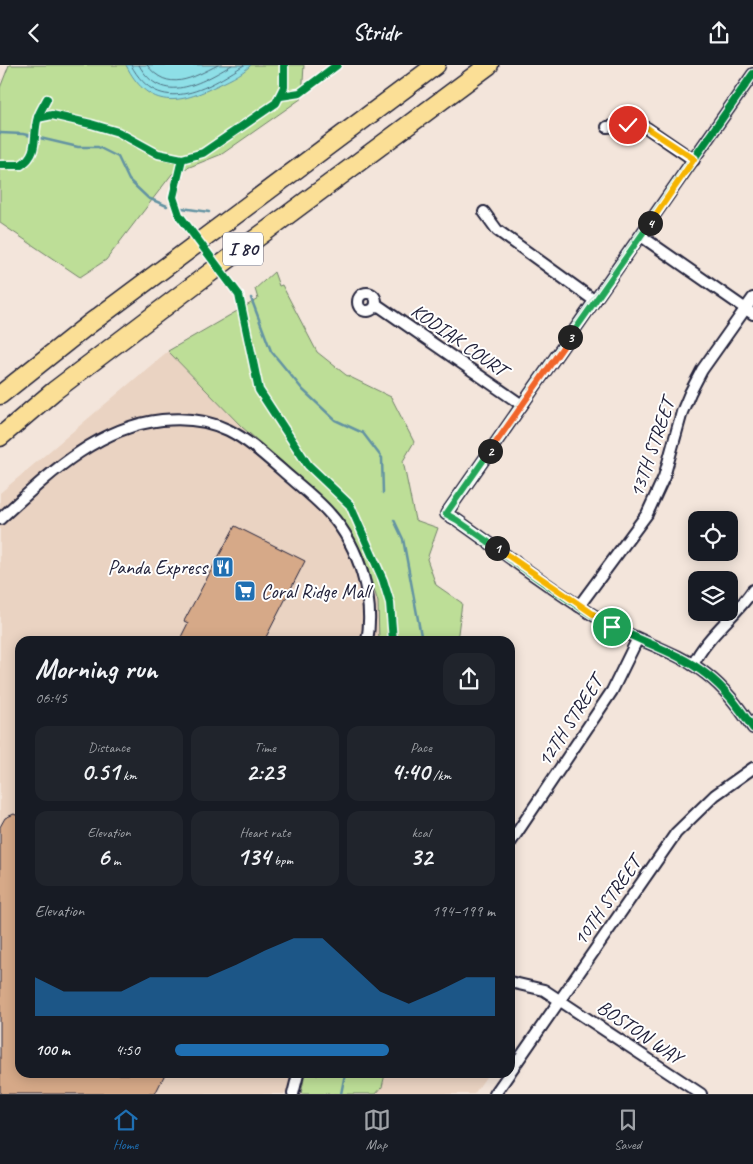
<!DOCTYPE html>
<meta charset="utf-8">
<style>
body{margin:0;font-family:Caveat,sans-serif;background:#20242c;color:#f1f3f6;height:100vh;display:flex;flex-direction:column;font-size:19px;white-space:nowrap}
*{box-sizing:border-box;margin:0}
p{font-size:16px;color:#9ea1a6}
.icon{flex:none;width:28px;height:28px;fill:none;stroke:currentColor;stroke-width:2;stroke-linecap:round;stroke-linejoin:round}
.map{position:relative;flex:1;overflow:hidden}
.side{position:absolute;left:15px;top:571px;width:500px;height:442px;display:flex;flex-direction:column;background:#171b24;border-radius:15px;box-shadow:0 2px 12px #0003}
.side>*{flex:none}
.buttons{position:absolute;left:688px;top:446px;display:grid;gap:10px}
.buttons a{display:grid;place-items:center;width:50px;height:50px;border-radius:10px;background:#171b24;box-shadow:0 2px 12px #0003;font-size:25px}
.pin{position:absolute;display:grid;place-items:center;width:42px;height:42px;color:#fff;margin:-21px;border:2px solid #fff;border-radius:50%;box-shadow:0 1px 5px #0007}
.km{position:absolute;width:25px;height:25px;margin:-12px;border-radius:50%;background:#222;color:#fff;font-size:14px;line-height:25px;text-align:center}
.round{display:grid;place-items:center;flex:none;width:52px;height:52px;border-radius:15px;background:#20242c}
.headline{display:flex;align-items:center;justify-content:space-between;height:85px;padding:0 20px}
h1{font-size:28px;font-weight:700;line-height:38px}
.stats{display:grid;grid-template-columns:repeat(3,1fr);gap:8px;height:85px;padding:5px 20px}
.stats div{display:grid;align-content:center;border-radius:12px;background:#20242c;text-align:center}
.stats b{font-size:25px;font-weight:700}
.stats small{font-size:14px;font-weight:400}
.stats p{font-size:14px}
.chart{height:140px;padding:10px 20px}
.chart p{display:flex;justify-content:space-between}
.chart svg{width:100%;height:90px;margin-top:5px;fill:#1f6fb2;opacity:.7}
ul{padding:0 20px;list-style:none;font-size:16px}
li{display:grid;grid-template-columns:80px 60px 1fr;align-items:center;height:38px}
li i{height:12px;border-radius:6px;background:#1f6fb2}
header{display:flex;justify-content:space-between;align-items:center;height:65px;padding:0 20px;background:#171b24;font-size:22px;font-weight:700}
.tabs{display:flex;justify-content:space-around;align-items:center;height:70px;border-top:1px solid #363941;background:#171b24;font-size:14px;color:#9ea1a6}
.tabs a{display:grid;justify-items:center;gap:2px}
.tabs .on{color:#1f6fb2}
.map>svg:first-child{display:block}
</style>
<header><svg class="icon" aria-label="back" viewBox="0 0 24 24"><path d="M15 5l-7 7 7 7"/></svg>Stridr<svg class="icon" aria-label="share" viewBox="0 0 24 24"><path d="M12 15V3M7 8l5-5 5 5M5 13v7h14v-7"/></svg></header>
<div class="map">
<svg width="753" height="1029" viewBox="0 0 753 1029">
<rect width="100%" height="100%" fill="#f3e5db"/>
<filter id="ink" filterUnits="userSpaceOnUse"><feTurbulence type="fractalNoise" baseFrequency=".02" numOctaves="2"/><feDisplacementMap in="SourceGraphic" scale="10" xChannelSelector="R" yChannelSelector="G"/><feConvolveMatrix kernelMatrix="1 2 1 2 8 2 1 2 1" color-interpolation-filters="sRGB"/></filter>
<g filter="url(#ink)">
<g fill="#ead3c2">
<path d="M168 286 242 362 295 408 334 444 363 489 378 537 379 576H20V1009H305L301 1029H0V428Z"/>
<path d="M378 1009H488L474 1029H374Z"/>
</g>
<g fill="#bdde97" stroke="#708069">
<path d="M9 0H304L302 33 222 89 172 109 106 195 80 212 0 158V23Z"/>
<path d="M274 207 279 221 282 220 317 287 346 310 391 332 414 377 403 396 415 455 438 463 427 494 436 520 462 538 457 576H379L378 537 363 489 334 444 295 408 242 362 168 286 258 234 255 224Z"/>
<path d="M305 1009H385L382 1022 376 1029H301Z"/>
</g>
<path fill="#8edfe7" stroke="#6393a2" d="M126 0H251C241 10 227 16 214 22 176 41 147 42 126 0Z"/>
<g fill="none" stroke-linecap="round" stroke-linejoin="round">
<g stroke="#4d6e80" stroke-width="1">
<path d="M131 0C159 53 207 24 244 0"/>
<path d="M139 0C162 42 201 18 232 0"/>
<path d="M147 0C168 28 192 13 218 0"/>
</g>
<g stroke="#6393a2" stroke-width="2.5">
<path d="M0 68 23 69 78 82H98L118 92 129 115 148 133 167 141"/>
<path d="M182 143 209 147"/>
<path d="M251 233 271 286 303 325 335 355 363 368 382 393 383 428"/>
<path d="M394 455 403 474 422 576"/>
<path d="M341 1029 345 1009"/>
</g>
</g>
<g fill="#d6a988" stroke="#22223b">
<path d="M235 461 305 496 264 576H179L188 558 184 556Z"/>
<path d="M14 749 20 752V1009H165L155 1029H0V762L5 753Z"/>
</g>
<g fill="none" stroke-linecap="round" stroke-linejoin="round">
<g stroke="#22223b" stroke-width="14">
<g id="street">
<path d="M753 9 446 449 457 455C504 488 549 523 598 553 632 575 674 584 706 609 726 624 739 643 753 663"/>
<path d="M607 62 628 60 647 63 694 95"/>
<path d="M484 147 497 165 595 236"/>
<path d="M641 171 753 249"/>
<circle cx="367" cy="237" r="9"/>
<path d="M376 239 522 340"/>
<path d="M0 454C46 412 96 362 162 355 220 349 245 373 285 408 300 421 317 434 330 449 359 481 375 534 367 576"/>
<path d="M579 541 647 449 664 412 682 347 690 328 702 305 753 233"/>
<path d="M693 600C707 570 735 552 753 525"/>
<path d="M510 778 612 626 637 575"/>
<path d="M510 917 544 925 701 1029"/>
<path d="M510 1007 676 768 715 730 753 703"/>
<path d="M293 1029 298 1009"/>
<path d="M495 1029 509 1009"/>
</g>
</g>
<g stroke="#22223b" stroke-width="21">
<g id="highway">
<path d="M0 330 88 260 436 0"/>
<path d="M0 372 54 326 195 219 489 0"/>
</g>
</g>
<use href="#street" stroke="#fff" stroke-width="10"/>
<use href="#highway" stroke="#fbdf96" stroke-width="18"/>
<g stroke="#fff" stroke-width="11">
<g id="cycleway">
<path d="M753 9 446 449 457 455C504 488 549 523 598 553 632 575 674 584 706 609 726 624 739 643 753 663"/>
<path d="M281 31 300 28 337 0"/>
<path d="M38 53 52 50 91 59 118 67 158 89 182 94 203 88 276 38 284 22V0"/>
<path d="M182 94 173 132 179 150 239 230 259 325 308 400 350 440 383 515 390 538 393 576"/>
<path d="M0 100H21C40 88 32 71 38 52 40 46 44 40 47 34"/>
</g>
</g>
<use href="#cycleway" stroke="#00873e" stroke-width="8"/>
</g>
</g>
<g fill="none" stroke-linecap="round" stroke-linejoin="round" filter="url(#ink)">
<g stroke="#fff" stroke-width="10">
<path id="split-1" d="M497 483 612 562"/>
</g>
<g stroke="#fff" stroke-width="10">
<path id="split-2" d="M490 386 446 449 457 455 497 483"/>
</g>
<g stroke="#fff" stroke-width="10">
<path id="split-3" d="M490 386 570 272"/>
</g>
<g stroke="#fff" stroke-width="10">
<path id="split-4" d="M570 272 650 158"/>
</g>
<g stroke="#fff" stroke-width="10">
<path id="split-5" d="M628 60 647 63 694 94 650 158"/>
</g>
<use href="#split-1" stroke="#f5b400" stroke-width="6"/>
<use href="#split-2" stroke="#22a559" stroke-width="6"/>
<use href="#split-3" stroke="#f0652b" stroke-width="6"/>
<use href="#split-4" stroke="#22a559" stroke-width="6"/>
<use href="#split-5" stroke="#f5b400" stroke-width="6"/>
</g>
<defs>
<g id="restaurant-square" transform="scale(1.125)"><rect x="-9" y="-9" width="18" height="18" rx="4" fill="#1f6fb2" stroke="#fff"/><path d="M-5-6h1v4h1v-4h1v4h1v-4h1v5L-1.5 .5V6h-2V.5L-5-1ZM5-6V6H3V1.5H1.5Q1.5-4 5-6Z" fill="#fff"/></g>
<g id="supermarket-square" transform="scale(1.125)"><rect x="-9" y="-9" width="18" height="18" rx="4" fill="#1f6fb2" stroke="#fff"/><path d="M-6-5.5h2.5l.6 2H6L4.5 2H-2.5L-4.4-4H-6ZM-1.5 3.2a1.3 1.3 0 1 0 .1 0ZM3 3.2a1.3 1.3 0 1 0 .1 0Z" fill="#fff"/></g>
</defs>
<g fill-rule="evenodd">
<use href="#restaurant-square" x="223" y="502"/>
<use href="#supermarket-square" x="245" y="526"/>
</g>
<g text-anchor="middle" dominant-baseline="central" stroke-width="4" stroke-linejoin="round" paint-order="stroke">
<rect fill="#fff" stroke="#646476" stroke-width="1" x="223" y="167.5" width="40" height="33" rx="4"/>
<g font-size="19" font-weight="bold" fill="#22223b">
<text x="243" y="184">I 80</text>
</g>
<g font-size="20" fill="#22223b" stroke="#fff">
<text transform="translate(459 275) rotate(35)">KODIAK COURT</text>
<text transform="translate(652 383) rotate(-71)">13TH STREET</text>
<text transform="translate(570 656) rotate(-57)">12TH STREET</text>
<text transform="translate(607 836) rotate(-55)">10TH STREET</text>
<text transform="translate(640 967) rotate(34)">BOSTON WAY</text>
</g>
<g font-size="20" fill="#22223b" stroke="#fff" text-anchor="end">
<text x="207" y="502">Panda Express</text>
<text x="261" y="526" text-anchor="start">Coral Ridge Mall</text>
</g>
</g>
</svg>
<div class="buttons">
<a><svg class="icon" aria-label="locate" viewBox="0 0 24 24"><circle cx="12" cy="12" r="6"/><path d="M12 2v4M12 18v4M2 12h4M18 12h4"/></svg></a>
<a><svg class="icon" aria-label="layers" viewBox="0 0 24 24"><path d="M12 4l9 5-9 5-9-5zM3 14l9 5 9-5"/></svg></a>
</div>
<div class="pin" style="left:612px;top:562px;background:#1e9e55"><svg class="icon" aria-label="arrive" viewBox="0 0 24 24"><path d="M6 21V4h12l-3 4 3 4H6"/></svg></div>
<div class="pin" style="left:628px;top:60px;background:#d93025"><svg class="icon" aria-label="check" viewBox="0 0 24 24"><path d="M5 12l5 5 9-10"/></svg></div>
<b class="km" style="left:497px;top:483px">1</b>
<b class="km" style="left:490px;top:386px">2</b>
<b class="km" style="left:570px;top:272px">3</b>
<b class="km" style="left:650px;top:158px">4</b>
<section class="side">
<div class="headline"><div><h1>Morning run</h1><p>06:45</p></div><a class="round"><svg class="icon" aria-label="share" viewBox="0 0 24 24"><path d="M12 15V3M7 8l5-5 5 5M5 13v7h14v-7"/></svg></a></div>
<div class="stats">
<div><p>Distance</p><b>0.51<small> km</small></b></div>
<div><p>Time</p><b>2:23</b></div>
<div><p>Pace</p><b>4:40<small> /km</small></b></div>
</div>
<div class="stats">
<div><p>Elevation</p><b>6<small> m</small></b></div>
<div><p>Heart rate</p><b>134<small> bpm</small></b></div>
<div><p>kcal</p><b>32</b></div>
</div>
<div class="chart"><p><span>Elevation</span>194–199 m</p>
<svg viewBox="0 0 160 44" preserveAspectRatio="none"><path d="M0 44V25L10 32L20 32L30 32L40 25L50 25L60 25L70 19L80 12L90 6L100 6L110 19L120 32L130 38L140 32L150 25L160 25V44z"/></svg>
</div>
<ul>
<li><b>100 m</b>4:50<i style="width:67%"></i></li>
</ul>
</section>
</div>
<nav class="tabs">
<a class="on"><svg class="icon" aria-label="home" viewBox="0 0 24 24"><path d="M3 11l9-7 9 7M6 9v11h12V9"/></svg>Home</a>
<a><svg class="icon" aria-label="map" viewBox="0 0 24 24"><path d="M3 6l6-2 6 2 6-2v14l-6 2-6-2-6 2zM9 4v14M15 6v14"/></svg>Map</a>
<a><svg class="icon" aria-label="saved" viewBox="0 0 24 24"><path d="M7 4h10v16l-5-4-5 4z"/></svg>Saved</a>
</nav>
